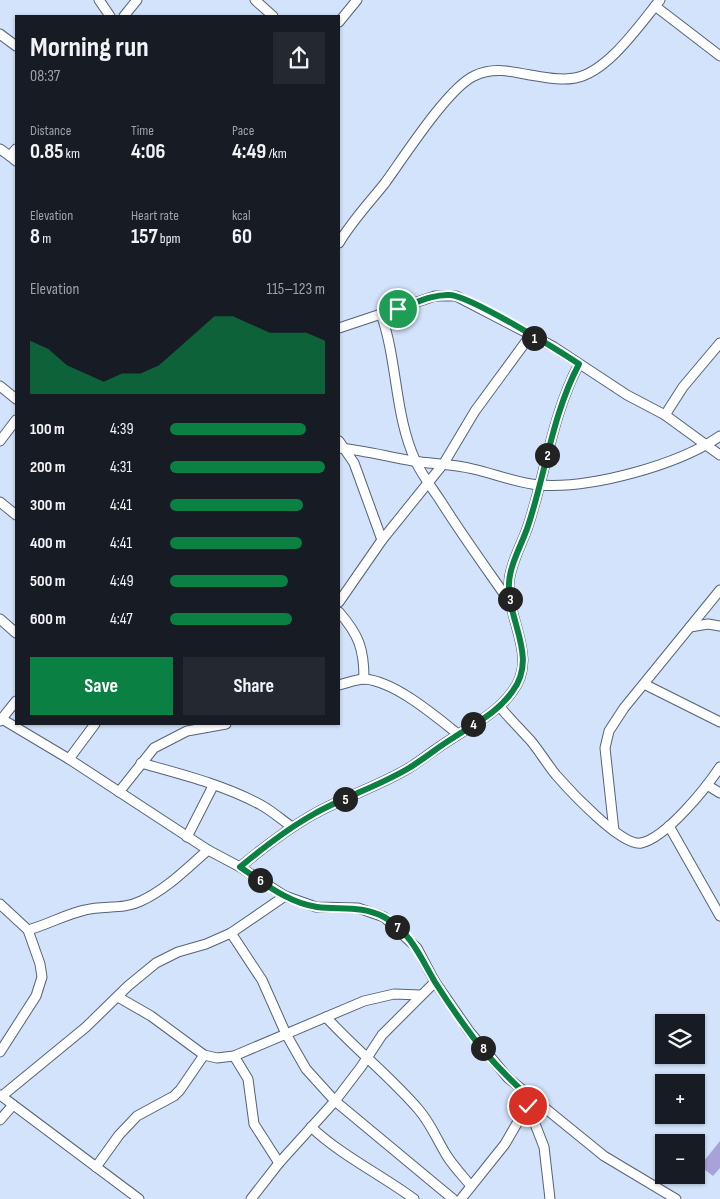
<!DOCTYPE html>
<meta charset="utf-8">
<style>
body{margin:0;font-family:"Sofia Sans Condensed",sans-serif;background:#242831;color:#f1f3f6;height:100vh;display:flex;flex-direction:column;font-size:19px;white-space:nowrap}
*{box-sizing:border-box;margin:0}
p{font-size:16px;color:#9ea1a6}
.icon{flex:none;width:28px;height:28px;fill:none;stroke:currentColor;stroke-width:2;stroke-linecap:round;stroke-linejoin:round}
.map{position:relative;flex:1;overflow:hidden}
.details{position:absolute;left:15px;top:15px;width:325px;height:710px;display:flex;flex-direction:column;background:#171b24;border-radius:0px;box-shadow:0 1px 4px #0004}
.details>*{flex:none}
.tools{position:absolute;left:655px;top:1014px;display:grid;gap:10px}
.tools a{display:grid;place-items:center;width:50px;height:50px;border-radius:0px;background:#171b24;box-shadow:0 1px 4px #0004;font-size:25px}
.pin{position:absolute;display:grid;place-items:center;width:42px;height:42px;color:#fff;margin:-21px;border:2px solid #fff;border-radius:50%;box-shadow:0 1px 5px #0007}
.km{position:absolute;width:25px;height:25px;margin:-12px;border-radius:50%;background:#222;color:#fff;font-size:14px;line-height:25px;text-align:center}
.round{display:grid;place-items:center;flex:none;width:52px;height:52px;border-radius:0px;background:#242831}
.summary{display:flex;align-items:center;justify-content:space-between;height:85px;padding:0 15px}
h1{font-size:28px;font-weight:700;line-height:38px}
.figures{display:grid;grid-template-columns:repeat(3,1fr);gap:8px;height:85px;padding:5px 15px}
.figures div{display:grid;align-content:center}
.figures b{font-size:21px;font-weight:700}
.figures small{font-size:14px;font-weight:400}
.figures p{font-size:14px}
.chart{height:140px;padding:10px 15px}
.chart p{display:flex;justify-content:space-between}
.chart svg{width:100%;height:90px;margin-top:5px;fill:#0b8043;opacity:.7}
.primary-button{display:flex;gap:10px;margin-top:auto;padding:10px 15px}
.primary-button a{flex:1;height:58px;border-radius:0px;background:#0b8043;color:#fff;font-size:20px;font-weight:700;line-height:58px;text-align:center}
.primary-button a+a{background:#242831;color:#f1f3f6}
ul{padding:0 15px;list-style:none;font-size:16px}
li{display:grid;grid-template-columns:80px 60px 1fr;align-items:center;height:38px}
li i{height:12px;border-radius:6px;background:#0b8043}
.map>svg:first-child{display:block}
</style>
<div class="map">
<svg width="720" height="1199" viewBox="0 0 720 1199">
<rect width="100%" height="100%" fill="#d3e3fb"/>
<path fill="#a8a2d8" d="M720 1141V1168L713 1176 700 1166Z"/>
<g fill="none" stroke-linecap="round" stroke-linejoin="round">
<g stroke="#556377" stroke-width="11">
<g id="minor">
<path d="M99 0 110 16"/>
<path d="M255 0 273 16"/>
<path d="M655 6 720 56"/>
<path d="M124 16 137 0"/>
<path d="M339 22 357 0"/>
<path d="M0 34 16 46"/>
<path d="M0 149 10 156"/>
<path d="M16 149 10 156 16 161"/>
<path d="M339 243C351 222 370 202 385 183 404 157 448 88 474 76 492 67 511 71 530 75 544 77 560 81 575 78 608 72 640 24 660 0"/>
<path d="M381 314C398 362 394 415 416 462 422 475 432 488 440 500 462 535 486 568 509 601"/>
<path d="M339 328 435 296H456L554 347 627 395 665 415 720 455"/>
<path d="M0 386 16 399"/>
<path d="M665 415 683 387 720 343"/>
<path d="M0 441 16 420"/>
<path d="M339 441 354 463 382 540"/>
<path d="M339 448C363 450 389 457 413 461 433 464 453 464 473 469 495 474 517 483 539 485 591 489 678 465 720 436"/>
<path d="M0 502 16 515"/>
<path d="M339 602 382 540 444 463 475 411 530 336"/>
<path d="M339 612C359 635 364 649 364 679"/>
<path d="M0 619 16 633"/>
<path d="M690 627 708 624 720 626"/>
<path d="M644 684 720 722"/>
<path d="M339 685C347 683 357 679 365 679 396 682 435 716 458 734"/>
<path d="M500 707C510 719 521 730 531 741 540 752 547 764 556 775 569 790 622 847 641 843 666 838 706 788 720 767"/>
<path d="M2 719 69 759 208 850 240 867 285 896 316 907 358 908 384 917 417 948 435 982 469 1031 508 1078 604 1156 676 1199"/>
<path d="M0 721 16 701"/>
<path d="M69 759 95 724"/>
<path d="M141 763C180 774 225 785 261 805 272 811 282 820 292 827"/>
<path d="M707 785 720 793"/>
<path d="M119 792 154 748 187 731 226 724"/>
<path d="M669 826 720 916"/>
<path d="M614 831 605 748 609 731 624 708 720 590"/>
<path d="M187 837 213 786"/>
<path d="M240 867C264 847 287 829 314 814 344 797 379 786 409 768 424 758 438 747 453 738 474 724 497 713 512 692 539 658 507 621 509 583 510 564 522 544 528 526 546 472 552 415 579 364"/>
<path d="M0 904 28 930 40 964 42 977 36 996 0 1052"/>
<path d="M28 930C47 925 66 914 85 910 104 905 123 910 141 901 167 889 187 868 208 850"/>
<path d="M231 933 262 980 286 1034 306 1069 335 1101 453 1199"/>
<path d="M118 997 151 1016 204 1055 217 1058 234 1056 364 1001 394 994 420 995"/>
<path d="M326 1017C355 1049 390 1076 419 1110 431 1124 437 1140 447 1156 454 1167 463 1176 471 1186"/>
<path d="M234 1056 248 1079 254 1124 279 1163"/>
<path d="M0 1095 139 1199"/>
<path d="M2 1096 86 1027 128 986 156 963 178 952 206 944 231 933 285 896"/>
<path d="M528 1106 544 1147 550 1199"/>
<path d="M0 1120 13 1105"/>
<path d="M311 1127C342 1156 380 1174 414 1199"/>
<path d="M96 1167 119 1135 137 1116 174 1096 180 1090 204 1055"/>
<path d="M251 1199 279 1163 335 1101 361 1067 382 1035 435 982"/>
<path d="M461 1199 505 1144 531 1099"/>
</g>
</g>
<use href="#minor" stroke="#fff" stroke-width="9"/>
</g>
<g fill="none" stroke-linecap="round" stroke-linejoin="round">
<g stroke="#fff" stroke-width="10">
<path id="route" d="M398 309C414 304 432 294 450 295 470 296 558 350 579 364 552 415 546 472 528 526 522 544 510 564 509 583 507 621 539 657 512 692 497 713 474 724 453 738 438 747 424 759 409 768 379 786 344 797 314 814 287 829 264 847 240 867 264 883 288 903 317 907 340 910 362 905 384 917 410 931 421 958 435 982 445 998 456 1014 467 1029 485 1055 508 1078 531 1099L528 1106"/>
</g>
<use href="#route" stroke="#0b8043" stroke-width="6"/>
</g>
</svg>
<div class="tools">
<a><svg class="icon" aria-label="layers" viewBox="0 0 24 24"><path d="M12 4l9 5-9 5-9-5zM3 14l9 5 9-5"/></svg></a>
<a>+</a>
<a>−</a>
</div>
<div class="pin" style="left:398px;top:309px;background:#1e9e55"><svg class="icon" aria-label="arrive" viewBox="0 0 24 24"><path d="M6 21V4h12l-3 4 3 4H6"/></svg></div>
<div class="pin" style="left:528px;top:1106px;background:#d93025"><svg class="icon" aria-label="check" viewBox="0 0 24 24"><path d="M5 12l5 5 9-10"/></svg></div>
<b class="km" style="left:534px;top:338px">1</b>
<b class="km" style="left:547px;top:455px">2</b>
<b class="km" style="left:510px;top:599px">3</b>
<b class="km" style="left:473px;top:724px">4</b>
<b class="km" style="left:345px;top:799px">5</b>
<b class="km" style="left:260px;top:880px">6</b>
<b class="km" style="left:397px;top:927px">7</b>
<b class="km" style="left:483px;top:1048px">8</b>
<section class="details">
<div class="summary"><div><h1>Morning run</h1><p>08:37</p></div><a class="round"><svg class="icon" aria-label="share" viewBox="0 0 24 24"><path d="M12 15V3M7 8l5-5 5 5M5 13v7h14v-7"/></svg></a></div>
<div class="figures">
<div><p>Distance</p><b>0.85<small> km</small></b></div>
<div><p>Time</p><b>4:06</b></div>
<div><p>Pace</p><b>4:49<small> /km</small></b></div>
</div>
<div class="figures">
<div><p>Elevation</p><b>8<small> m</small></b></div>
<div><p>Heart rate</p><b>157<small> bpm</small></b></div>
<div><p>kcal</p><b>60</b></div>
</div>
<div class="chart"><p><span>Elevation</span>115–123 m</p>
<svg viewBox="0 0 160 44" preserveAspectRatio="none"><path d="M0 44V18L10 22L20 30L30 34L40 38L50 34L60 34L70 30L80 22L90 14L100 6L110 6L120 10L130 14L140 14L150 14L160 18V44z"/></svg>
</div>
<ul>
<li><b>100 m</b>4:39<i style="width:88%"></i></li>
<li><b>200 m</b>4:31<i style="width:100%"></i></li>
<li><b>300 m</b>4:41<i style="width:86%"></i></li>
<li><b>400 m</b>4:41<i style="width:85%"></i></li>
<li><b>500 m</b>4:49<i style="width:76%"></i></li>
<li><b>600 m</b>4:47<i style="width:79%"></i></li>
</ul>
<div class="primary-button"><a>Save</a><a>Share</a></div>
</section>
</div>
